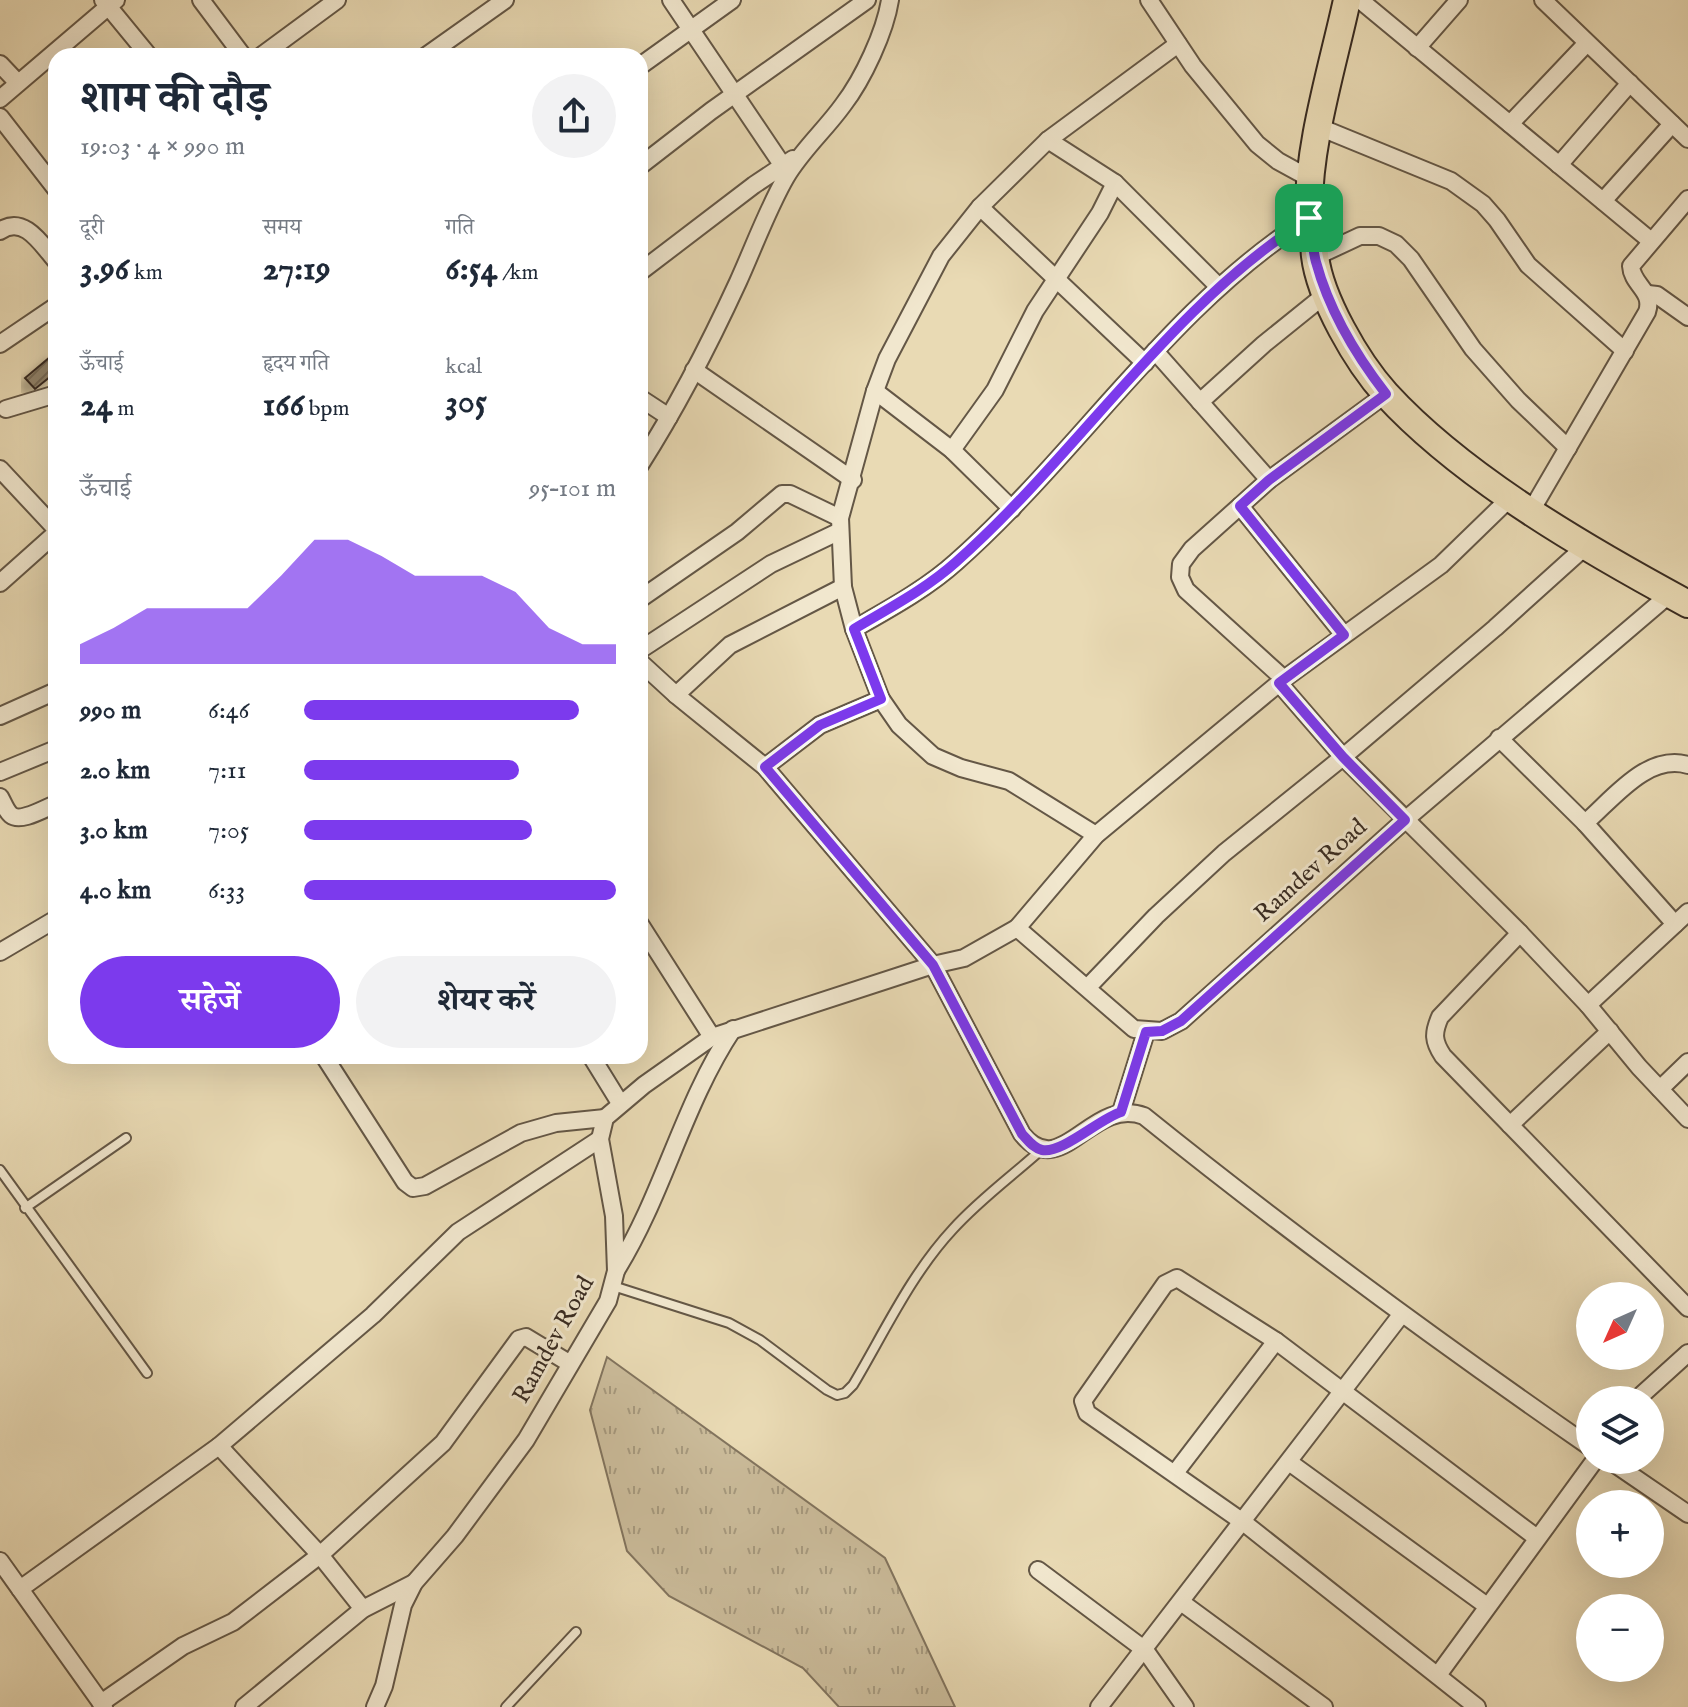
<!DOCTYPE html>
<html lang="hi">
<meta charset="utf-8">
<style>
body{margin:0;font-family:"IM FELL English","Noto Serif Devanagari",serif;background:#f2f2f3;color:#1f2937;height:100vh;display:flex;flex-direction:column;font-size:30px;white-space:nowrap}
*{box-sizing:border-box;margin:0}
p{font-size:26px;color:#747a83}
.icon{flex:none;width:44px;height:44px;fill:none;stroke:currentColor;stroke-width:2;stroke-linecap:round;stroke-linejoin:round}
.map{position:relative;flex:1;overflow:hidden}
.sheet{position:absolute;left:48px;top:48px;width:600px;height:1016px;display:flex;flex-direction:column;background:#fff;border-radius:24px;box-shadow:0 8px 32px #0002}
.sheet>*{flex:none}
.needle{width:52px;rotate:225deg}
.controls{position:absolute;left:1576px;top:1282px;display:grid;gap:16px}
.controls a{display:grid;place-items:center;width:88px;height:88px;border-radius:50%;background:#fff;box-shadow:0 8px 32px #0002;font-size:40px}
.pin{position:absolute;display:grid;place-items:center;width:68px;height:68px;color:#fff;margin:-34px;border-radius:16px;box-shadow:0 4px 12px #0006}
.round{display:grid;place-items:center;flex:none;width:84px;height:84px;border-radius:42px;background:#f2f2f3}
.headline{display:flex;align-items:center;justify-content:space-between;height:136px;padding:0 32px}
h1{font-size:44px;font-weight:700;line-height:60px}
.stats{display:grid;grid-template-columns:repeat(3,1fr);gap:12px;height:136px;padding:8px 32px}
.stats div{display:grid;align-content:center}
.stats b{font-size:34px;font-weight:700}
.stats small{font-size:22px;font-weight:400}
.stats p{font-size:22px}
.chart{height:224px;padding:16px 32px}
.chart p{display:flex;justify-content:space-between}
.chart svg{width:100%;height:144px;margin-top:8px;fill:#7c3aed;opacity:.7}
.button{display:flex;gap:16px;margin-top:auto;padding:16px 32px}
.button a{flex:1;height:92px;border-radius:48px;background:#7c3aed;color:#fff;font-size:32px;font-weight:700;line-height:92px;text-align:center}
.button a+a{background:#f2f2f3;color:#1f2937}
ul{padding:0 32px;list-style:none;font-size:26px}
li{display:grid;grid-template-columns:128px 96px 1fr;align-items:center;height:60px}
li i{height:20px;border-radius:10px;background:#7c3aed}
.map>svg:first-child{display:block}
</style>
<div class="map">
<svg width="1688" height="1707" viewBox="0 0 1688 1707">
<defs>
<pattern id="grass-tufts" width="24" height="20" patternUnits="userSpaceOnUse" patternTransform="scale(2)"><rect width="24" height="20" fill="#cbbc9b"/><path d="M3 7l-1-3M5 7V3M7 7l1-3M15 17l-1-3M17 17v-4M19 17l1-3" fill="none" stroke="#a6997e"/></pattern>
<pattern id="building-hatch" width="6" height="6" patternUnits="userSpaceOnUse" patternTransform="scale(2)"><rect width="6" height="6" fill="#94866d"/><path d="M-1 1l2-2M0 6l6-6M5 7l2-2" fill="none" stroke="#7a6e59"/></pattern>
<filter id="shadow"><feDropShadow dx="-7" dy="7" stdDeviation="4" flood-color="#0004"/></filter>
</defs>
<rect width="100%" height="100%" fill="#e9dab4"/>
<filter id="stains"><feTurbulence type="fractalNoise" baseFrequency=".0025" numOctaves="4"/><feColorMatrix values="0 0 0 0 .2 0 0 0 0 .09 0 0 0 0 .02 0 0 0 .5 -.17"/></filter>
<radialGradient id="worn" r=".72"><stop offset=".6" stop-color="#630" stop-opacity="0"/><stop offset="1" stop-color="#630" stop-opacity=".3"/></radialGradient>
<path fill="url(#grass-tufts)" stroke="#82745e" stroke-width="2" d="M607 1357 885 1558 955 1707H839L803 1668 669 1596 627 1551 590 1410Z"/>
<path fill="url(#building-hatch)" stroke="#382b21" stroke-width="2" filter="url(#shadow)" d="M56 352V372L35 389 25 378Z"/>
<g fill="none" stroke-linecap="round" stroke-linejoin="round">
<g stroke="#645746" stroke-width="12">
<g id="lane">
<path d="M0 1170 147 1373"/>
<path d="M25 1208 126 1138"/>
<path d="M613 1286 729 1323 760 1340 827 1390 837 1395 845 1393 853 1385C884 1333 911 1274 953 1229 979 1200 1012 1176 1041 1150"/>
<path d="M506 1707 576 1632"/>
</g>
</g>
<g stroke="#645746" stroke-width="20">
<g id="street">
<path d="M103 0 149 56"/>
<path d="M201 0 243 56"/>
<path d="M671 0 783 166"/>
<path d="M1149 0 1193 66 1257 144 1278 161 1309 178"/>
<path d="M1360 0 1651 241"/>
<path d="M1543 0 1688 139"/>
<path d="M1417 48 1459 0"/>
<path d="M261 56 337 0"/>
<path d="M426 56 505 0"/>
<path d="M0 64 18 83"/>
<path d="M640 66 732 0"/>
<path d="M0 99 116 0"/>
<path d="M0 117 56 189"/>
<path d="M1510 124 1587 43"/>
<path d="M1319 127 1451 181 1483 204 1497 220 1528 265 1625 351"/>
<path d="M1048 140 1115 183 1219 287"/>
<path d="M1559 165 1630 83"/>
<path d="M640 166 711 111 867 0"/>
<path d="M1603 201 1672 124"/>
<path d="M980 207 1145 363"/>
<path d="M0 231C24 214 42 245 56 261"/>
<path d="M1315 257 1360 236H1379L1396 244 1411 259 1473 349 1518 400 1568 448"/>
<path d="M640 272 754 185 793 159"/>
<path d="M1648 294 1657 295 1688 317"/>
<path d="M0 344 56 306"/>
<path d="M1155 351 1269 480"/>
<path d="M694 370 853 480"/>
<path d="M875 391 952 450 1012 509"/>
<path d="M640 398 669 417"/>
<path d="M1200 402 1264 344 1326 294"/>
<path d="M6 409 56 394"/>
<path d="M952 450 995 390 1035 311 1100 213 1115 183"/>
<path d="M640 465C677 407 709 345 738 282 753 249 768 208 786 177 802 150 825 130 843 105 863 79 885 32 890 0"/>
<path d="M0 469 56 529"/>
<path d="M1240 506 1344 635"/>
<path d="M1531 511 1647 312C1654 291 1632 285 1631 266L1688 199"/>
<path d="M0 583 56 533"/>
<path d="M640 599 737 532 782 494H790L840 518"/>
<path d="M854 629C889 609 926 589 956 562 1079 453 1169 307 1309 218"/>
<path d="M640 650 771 564 840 531"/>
<path d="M640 662 676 695 765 767 933 965 1022 1134C1062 1183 1091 1096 1144 1116 1288 1232 1437 1341 1590 1447"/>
<path d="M1284 679 1186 590 1180 577 1181 564 1192 549 1269 480 1386 394"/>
<path d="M1279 683 1343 757 1520 933 1588 1005 1639 1067 1688 1119"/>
<path d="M676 695 730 645 843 587"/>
<path d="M0 716 56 691"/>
<path d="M1499 738 1585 823 1675 924"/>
<path d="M765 767 820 725 881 699"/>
<path d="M0 772 56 749"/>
<path d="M0 797C3 802 6 811 11 815 21 823 45 808 56 804"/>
<path d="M1585 823C1613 799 1647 753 1688 765"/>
<path d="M1096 835 1009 781 961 768 933 756 899 725 881 699 854 629 843 587 840 518 875 391 887 359 941 256 980 207 1048 140 1178 44"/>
<path d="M640 924 712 1037"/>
<path d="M1017 928 1096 835 1284 679 1441 565 1510 498"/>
<path d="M1520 933 1440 1017C1433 1033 1433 1041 1443 1056L1688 1308"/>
<path d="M0 952 56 919"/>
<path d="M1088 987 1156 916 1224 853 1343 757 1495 628 1587 545"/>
<path d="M1588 1005 1688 912"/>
<path d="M324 1056 405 1182 413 1188 425 1186 521 1133 556 1123 605 1118"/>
<path d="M591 1056 620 1103"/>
<path d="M1660 1089 1688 1062"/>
<path d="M1121 1112 1146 1032"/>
<path d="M1510 1125 1610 1031"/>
<path d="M617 1269C664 1193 683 1104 733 1029"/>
<path d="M1636 1400 1688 1353"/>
<path d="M219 1446 320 1555 363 1609"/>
<path d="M1609 1460 1688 1514"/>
<path d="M1289 1462 1487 1606"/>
<path d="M1175 1473 1276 1341"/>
<path d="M0 1561 104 1707"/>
<path d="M1038 1570 1145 1650 1185 1707"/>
<path d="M20 1589 219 1446 373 1315 458 1232 600 1139"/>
<path d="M1181 1602 1324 1707"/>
<path d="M1438 1675 1595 1460"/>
<path d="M101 1703 183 1646 233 1622 320 1555 443 1443 519 1339 526 1337 569 1363"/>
<path d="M244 1707 363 1609 414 1583"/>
<path d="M375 1707 384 1686 403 1605 414 1583 455 1536 526 1440 608 1301 616 1271 614 1216 600 1139 605 1118 644 1085 712 1037 933 965 964 958 1017 928 1134 1029 1162 1031 1181 1021 1405 820 1670 594"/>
<path d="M1099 1707 1401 1315"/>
<path d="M1477 1707 1243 1522 1087 1413 1083 1401 1165 1284 1177 1278 1276 1341 1537 1538"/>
</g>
</g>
<g stroke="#382b21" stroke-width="30">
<path id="primary" d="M1347 0C1333 65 1307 148 1309 214 1309 222 1313 229 1314 237 1315 243 1314 250 1315 256 1320 298 1357 362 1386 394 1463 478 1588 550 1688 604"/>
</g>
<use href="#lane" stroke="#f1e7ce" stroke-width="8"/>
<use href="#street" stroke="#f1e7ce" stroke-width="16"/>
<use href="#primary" stroke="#e9dab4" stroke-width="26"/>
</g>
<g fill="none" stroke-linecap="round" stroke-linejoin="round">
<g stroke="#fff" stroke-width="16">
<path id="route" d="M1309 218C1313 233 1312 248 1316 262 1329 310 1355 354 1386 394L1269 480 1240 506 1344 635 1279 683 1343 757 1405 820 1181 1021 1162 1031 1146 1032 1121 1112C1099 1119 1062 1154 1042 1150 1033 1148 1028 1140 1022 1134L933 965 765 767 820 725 881 699 854 629C889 608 926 589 956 562 1079 453 1169 307 1309 218Z"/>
</g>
<use href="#route" stroke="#7c3aed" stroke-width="10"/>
</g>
<g text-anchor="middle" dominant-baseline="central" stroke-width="6" stroke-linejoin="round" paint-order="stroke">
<g font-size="24" fill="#382b21" stroke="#f1e7ce">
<text transform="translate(1311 871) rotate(-42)">Ramdev Road</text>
<text transform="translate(554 1340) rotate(-61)">Ramdev Road</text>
</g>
</g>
<rect width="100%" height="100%" filter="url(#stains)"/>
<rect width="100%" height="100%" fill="url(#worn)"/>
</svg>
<div class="controls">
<a><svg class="needle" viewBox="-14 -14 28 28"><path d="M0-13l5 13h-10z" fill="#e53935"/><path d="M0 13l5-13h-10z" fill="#747a83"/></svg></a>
<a><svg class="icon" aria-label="layers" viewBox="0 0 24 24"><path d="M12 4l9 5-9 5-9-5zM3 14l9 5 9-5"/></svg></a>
<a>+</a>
<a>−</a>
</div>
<div class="pin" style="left:1309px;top:218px;background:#1e9e55"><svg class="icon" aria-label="arrive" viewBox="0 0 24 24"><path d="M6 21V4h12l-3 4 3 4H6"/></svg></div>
<section class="sheet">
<div class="headline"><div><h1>शाम की दौड़</h1><p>19:03 · 4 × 990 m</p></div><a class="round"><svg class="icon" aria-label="share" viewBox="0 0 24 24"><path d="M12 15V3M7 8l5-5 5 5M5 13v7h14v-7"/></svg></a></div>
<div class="stats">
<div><p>दूरी</p><b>3.96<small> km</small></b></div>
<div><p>समय</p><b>27:19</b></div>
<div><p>गति</p><b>6:54<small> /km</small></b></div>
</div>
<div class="stats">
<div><p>ऊँचाई</p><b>24<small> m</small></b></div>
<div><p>हृदय गति</p><b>166<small> bpm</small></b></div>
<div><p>kcal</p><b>305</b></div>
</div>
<div class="chart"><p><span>ऊँचाई</span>95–101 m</p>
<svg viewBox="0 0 160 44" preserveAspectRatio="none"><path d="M0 44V38L10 33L20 27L30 27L40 27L50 27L60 17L70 6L80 6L90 11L100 17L110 17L120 17L130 22L140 33L150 38L160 38V44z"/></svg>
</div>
<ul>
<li><b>990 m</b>6:46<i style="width:88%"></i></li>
<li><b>2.0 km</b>7:11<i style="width:69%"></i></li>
<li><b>3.0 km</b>7:05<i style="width:73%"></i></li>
<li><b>4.0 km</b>6:33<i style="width:100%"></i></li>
</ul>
<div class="button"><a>सहेजें</a><a>शेयर करें</a></div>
</section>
</div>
